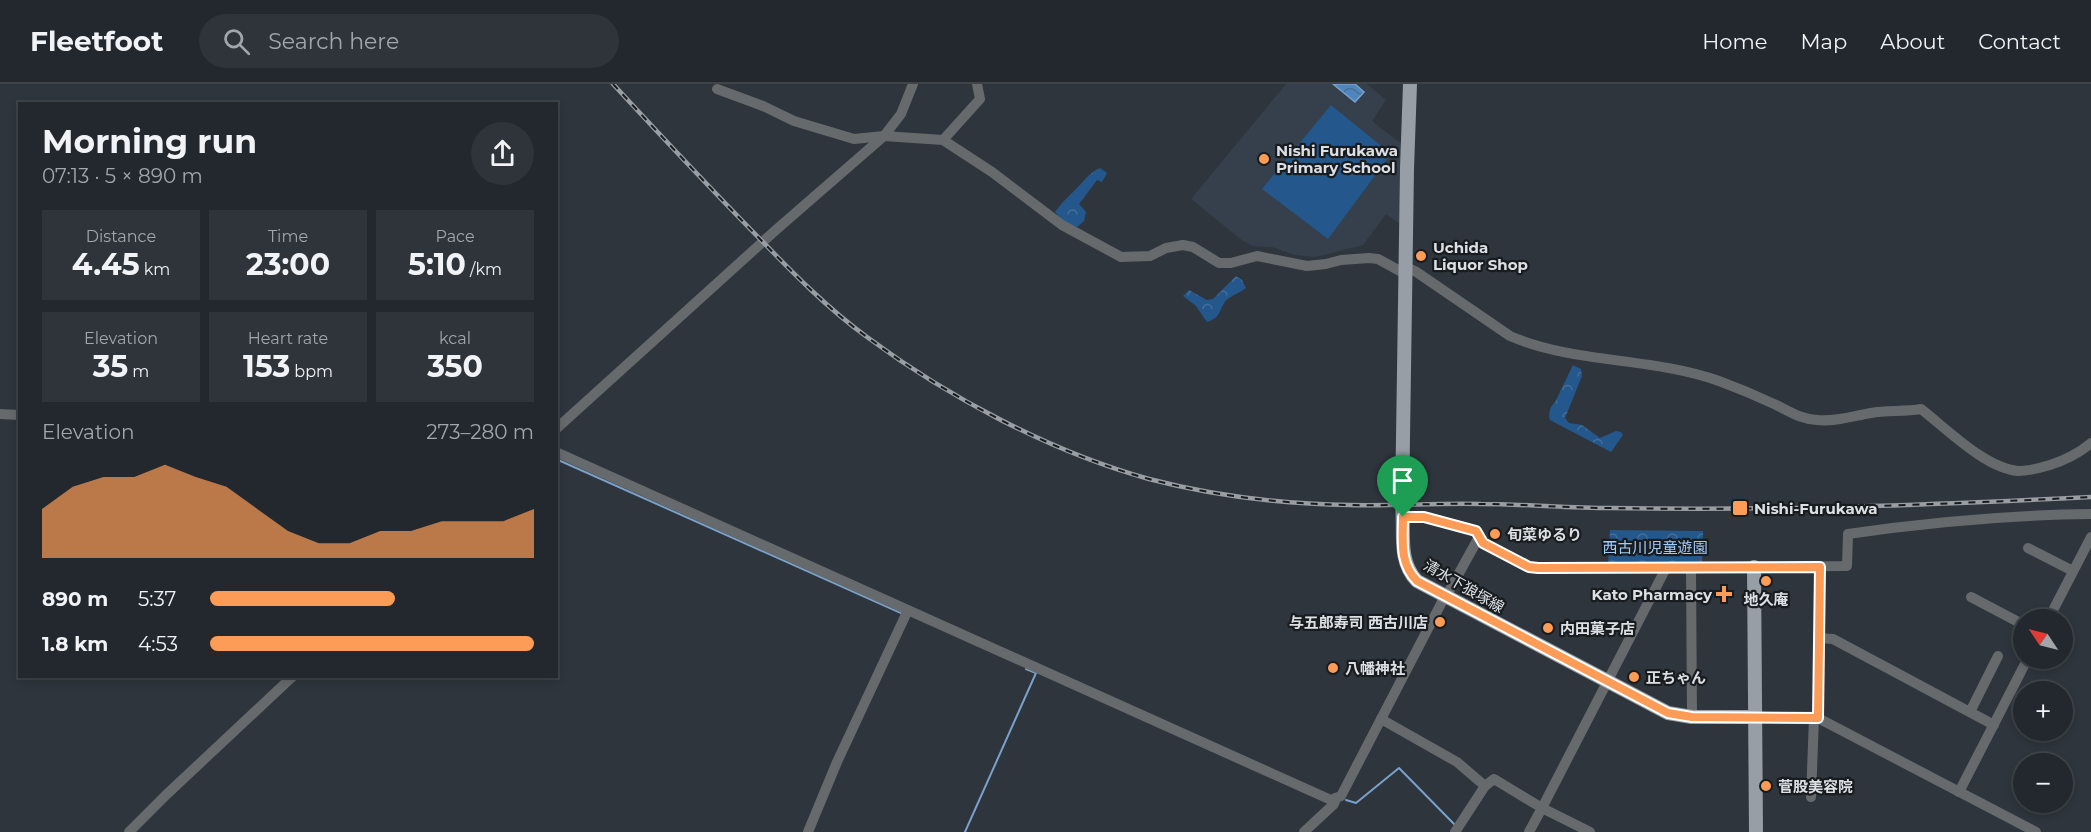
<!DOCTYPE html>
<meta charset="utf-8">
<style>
body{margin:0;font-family:Montserrat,"Noto Sans JP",sans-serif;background:#2e3439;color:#f1f3f6;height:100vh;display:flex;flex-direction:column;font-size:22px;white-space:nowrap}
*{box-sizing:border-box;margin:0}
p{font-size:20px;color:#a2a6aa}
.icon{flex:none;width:33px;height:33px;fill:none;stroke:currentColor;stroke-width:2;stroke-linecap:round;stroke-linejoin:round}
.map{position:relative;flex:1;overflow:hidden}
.sheet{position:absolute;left:18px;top:18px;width:540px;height:576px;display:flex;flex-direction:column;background:#22282d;border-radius:0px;box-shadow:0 3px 9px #0003,0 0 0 2px #3f4449}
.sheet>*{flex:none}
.needle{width:39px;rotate:305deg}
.buttons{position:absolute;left:2013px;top:525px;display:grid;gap:12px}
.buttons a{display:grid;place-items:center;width:60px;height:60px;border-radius:50%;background:#22282d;box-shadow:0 3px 9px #0003,0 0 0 2px #3f4449;font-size:30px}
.pin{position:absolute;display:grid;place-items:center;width:51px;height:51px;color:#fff;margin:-62px -26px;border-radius:50% 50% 50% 0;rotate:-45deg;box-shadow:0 0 6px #0007}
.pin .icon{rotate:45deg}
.round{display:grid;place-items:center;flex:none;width:63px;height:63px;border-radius:32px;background:#2e3439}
.head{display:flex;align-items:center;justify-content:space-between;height:102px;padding:0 24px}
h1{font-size:33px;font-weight:700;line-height:45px}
.metrics{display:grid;grid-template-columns:repeat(3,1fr);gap:9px;height:102px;padding:6px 24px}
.metrics div{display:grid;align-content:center;border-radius:0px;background:#2e3439;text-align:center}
.metrics b{font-size:30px;font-weight:700}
.metrics small{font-size:16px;font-weight:400}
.metrics p{font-size:16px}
.chart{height:168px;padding:12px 24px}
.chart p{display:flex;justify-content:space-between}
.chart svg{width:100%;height:108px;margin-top:6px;fill:#fd9c56;opacity:.7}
ul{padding:0 24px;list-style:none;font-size:20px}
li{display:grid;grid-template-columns:96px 72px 1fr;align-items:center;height:45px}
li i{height:15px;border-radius:8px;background:#fd9c56}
header{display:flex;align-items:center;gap:36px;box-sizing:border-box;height:84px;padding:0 30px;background:#22282d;border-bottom:2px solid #3f4449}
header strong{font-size:28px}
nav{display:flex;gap:33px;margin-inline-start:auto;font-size:21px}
.search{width:420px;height:54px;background:#2e3439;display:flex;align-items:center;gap:15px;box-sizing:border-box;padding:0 21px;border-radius:33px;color:#a2a6aa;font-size:22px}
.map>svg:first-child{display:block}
</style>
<header>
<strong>Fleetfoot</strong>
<div class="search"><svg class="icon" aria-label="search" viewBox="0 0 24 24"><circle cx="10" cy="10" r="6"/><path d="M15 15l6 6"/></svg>Search here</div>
<nav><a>Home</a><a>Map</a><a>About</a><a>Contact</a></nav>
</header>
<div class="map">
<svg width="2091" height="748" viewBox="0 0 2091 748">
<defs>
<pattern id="forest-crowns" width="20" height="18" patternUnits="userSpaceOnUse" patternTransform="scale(1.5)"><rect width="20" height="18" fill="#24578b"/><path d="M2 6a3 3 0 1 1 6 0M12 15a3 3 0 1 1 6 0" fill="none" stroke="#436f9b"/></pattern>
<pattern id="water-waves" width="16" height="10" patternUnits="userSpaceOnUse" patternTransform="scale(1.5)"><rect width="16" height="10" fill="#4f86c0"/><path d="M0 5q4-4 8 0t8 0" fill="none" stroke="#4a6f95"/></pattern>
</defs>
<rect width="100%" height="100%" fill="#2e353c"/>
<path fill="#35404c" d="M1286 0H1367L1386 16 1372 37 1403 61 1400 140 1386 130 1363 161 1315 173 1294 171 1272 163 1252 162 1243 157 1191 115Z"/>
<path fill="#24578b" d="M1331 21 1391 70 1328 155 1262 105Z"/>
<g fill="url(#forest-crowns)">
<path d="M1100 84 1107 89 1102 98 1097 96 1079 120 1086 128 1084 137 1077 143 1064 138 1055 128C1064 116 1068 113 1078 103 1086 95 1090 88 1100 84Z"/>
<path d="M1236 192 1242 196 1246 204C1241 208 1235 210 1229 214 1218 222 1224 233 1207 238L1196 222 1183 212 1189 206 1207 216 1213 215Z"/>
<path d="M1573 281 1581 285 1582 292 1565 334 1569 339 1582 341 1600 354 1616 347 1621 348 1623 351 1611 368 1550 336C1548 329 1550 323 1555 318Z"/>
<path d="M1610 446 1703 447 1702 480H1608Z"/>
</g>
<path fill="url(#water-waves)" stroke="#79a1cb" stroke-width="1.5" d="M1333 0H1355L1364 8 1355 18Z"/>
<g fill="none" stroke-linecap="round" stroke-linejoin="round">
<g stroke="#79a1cb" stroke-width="2">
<path d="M556 375 901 529"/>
<path d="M1346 716 1356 719 1399 684 1456 742"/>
<path d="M965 748 1036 589 1026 585"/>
</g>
<g stroke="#666a6d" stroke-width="10">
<path d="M717 5 763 22 794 37 854 55 884 52 943 56 992 88 1062 141 1121 173 1150 172 1166 164 1183 161 1193 163 1219 179H1231L1257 172 1307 182 1326 180 1341 176 1369 174 1378 175 1400 187 1406 183 1415 187 1510 252C1575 280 1652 273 1719 297 1738 304 1757 312 1774 320 1789 327 1800 335 1817 336 1835 338 1853 332 1871 329 1887 326 1904 328 1921 325 1947 345 1985 384 2018 387 2029 387 2040 384 2050 381 2065 376 2079 369 2091 359"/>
<path d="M943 56 980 15 977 0"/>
<path d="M0 330 20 331"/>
<path d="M556 345 777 145 884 52 901 30 913 0"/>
<path d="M556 368 1331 716 1341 712 1445 512 1448 509 1479 453"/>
<path d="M1403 433H1424L1476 447 1483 459 1529 483 1538 484 1847 482 1848 450C1929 438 2009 431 2091 430"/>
<path d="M2028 464 2073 487"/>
<path d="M1691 484 1692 633"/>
<path d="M1971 513 2024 541"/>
<path d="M2048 536 2091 453"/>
<path d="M1819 554 1833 555 1994 641"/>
<path d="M1970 628 1998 572"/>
<path d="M1756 633 1818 634 2036 748"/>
<path d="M1818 634 1820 483"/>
<path d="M1381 635 1457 678 1485 702"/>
<path d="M1959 708 2028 574"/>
<path d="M1811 713 1814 634"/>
<path d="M129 748 166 711 293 592"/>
<path d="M808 748 837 678 908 526"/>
<path d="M1304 748 1334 720 1336 714"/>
<path d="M1455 748 1485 702 1494 695 1542 724 1666 484"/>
<path d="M1529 748 1542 724 1590 748"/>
</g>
<g stroke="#979ea6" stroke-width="14">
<path d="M1410 0 1407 85 1402 421C1405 447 1397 476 1417 497L1668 629 1692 633H1756"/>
<path d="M1754 483 1756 748"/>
</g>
<g stroke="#999ea4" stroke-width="4.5">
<path id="rail" d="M613 0C661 52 709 103 759 154 793 189 827 224 867 253 948 313 1051 368 1149 395 1214 412 1283 420 1350 421 1394 422 1437 419 1481 420 1524 420 1567 424 1611 424 1771 427 1931 421 2091 413"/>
</g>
<use href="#rail" stroke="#191c1f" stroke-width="2" stroke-dasharray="7" stroke-linecap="butt"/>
</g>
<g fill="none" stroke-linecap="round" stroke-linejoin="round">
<g stroke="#fff" stroke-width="12">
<path id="route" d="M1403 433H1424L1476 447 1483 459 1529 483 1538 484 1820 483 1818 634 1692 633 1668 629 1417 497C1399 479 1403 456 1403 433Z"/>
</g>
<use href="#route" stroke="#fd9c56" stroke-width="8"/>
</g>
<g fill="#fd9c56" stroke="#191c1f" stroke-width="2">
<circle cx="1264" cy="75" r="6"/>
<circle cx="1421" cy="172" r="6"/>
<rect x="1732" y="416" width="16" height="16" rx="3"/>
<circle cx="1495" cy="450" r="6"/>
<circle cx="1766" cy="497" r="6"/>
<path d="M1721 501h6v6h6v6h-6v6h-6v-6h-6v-6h6z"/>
<circle cx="1440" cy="538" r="6"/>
<circle cx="1548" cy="544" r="6"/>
<circle cx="1333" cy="584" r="6"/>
<circle cx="1634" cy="593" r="6"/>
<circle cx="1766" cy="702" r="6"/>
</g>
<g text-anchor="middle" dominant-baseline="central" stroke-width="4.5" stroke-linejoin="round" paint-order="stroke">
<g font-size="15" font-weight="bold" fill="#dce0e5" stroke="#191c1f" text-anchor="start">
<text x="1276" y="66">Nishi Furukawa<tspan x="1276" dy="17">Primary School</tspan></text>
<text x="1433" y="163">Uchida<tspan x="1433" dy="17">Liquor Shop</tspan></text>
<text x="1754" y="424">Nishi-Furukawa</text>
<text x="1507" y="450">旬菜ゆるり</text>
<text x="1712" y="510" text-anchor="end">Kato Pharmacy</text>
<text x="1766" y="515" text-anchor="middle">地久庵</text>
<text x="1428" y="538" text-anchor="end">与五郎寿司 西古川店</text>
<text x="1560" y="544">内田菓子店</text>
<text x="1345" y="584">八幡神社</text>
<text x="1646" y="593">正ちゃん</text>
<text x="1778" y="702">菅股美容院</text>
</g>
<g font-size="15" fill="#a1ccfc" stroke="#191c1f">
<text x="1655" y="463">西古川児童遊園</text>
</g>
<g font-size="15" fill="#dce0e5" stroke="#191c1f">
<text transform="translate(1464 502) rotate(30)">清水下狼塚線</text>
</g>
</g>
</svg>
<div class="buttons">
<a><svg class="needle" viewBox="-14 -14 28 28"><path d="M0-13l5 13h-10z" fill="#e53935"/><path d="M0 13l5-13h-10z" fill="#a2a6aa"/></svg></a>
<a>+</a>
<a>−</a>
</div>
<div class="pin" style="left:1403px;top:433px;background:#1e9e55"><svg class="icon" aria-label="arrive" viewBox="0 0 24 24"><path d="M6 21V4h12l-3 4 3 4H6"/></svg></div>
<section class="sheet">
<div class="head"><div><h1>Morning run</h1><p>07:13 · 5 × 890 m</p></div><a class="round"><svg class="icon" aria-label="share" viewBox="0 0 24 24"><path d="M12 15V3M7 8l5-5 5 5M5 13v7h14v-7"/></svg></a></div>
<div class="metrics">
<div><p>Distance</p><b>4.45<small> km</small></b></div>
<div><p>Time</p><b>23:00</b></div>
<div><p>Pace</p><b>5:10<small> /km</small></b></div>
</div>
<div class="metrics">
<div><p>Elevation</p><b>35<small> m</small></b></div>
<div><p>Heart rate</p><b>153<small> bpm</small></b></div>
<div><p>kcal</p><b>350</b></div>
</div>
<div class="chart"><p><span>Elevation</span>273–280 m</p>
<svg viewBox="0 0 160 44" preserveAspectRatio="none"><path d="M0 44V24L10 15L20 11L30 11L40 6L50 11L60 15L70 24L80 33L90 38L100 38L110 33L120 33L130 29L140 29L150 29L160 24V44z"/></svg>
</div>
<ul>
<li><b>890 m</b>5:37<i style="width:57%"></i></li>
<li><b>1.8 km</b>4:53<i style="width:100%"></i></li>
</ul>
</section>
</div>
